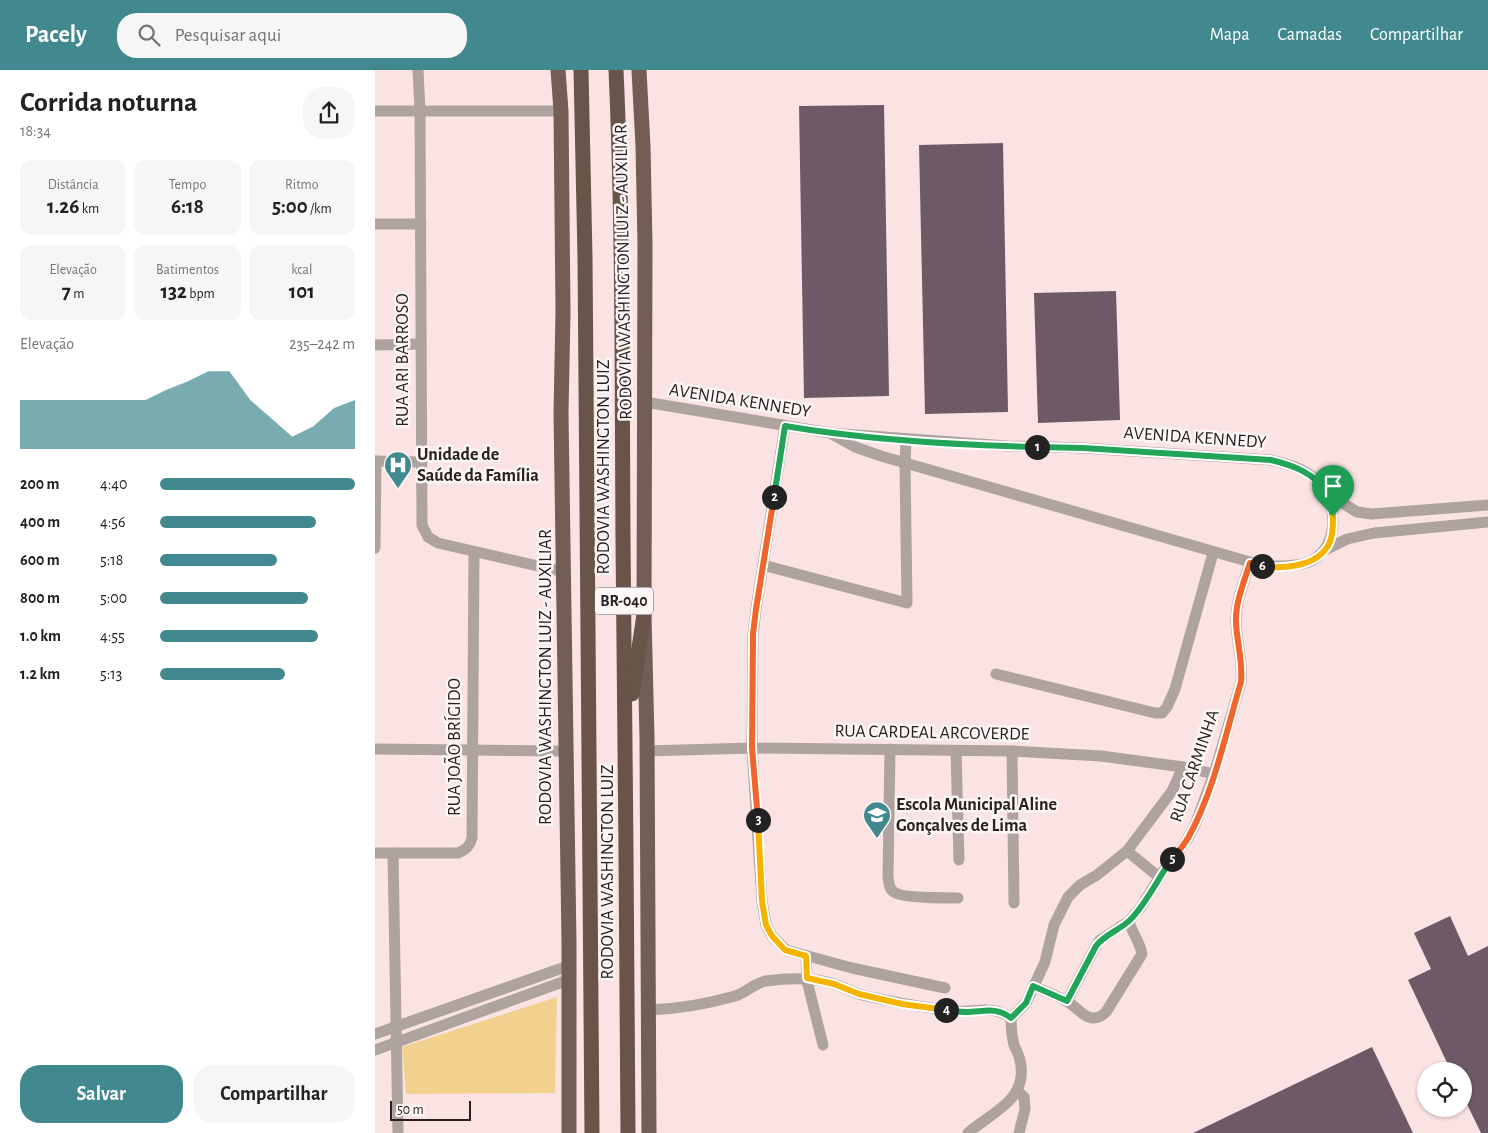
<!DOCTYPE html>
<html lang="pt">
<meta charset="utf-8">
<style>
body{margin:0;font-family:"Alegreya Sans",sans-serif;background:#f6f6f6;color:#222;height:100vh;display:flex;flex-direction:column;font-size:19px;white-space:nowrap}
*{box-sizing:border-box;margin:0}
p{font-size:16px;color:#767676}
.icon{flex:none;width:28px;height:28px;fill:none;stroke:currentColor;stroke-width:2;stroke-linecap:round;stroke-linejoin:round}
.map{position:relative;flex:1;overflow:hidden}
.side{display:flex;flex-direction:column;background:#fff;width:375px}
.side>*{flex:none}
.fabs{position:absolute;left:1042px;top:992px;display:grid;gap:10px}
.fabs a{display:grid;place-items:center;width:55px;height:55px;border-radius:50%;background:#fff;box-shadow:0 1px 4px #0004;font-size:25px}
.scale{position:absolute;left:15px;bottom:12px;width:81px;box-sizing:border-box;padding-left:5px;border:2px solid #2a2020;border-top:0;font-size:14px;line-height:18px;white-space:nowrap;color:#2a2020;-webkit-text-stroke:4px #fcf6f6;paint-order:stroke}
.pin{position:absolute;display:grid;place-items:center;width:42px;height:42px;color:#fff;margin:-51px -21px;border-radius:50% 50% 50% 0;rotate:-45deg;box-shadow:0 0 5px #0007}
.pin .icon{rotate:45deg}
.km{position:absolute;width:25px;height:25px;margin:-12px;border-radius:50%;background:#222;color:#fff;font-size:14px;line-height:25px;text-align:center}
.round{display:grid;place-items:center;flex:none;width:52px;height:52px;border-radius:20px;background:#f6f6f6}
.headline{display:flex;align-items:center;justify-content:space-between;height:85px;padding:0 20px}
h1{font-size:28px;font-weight:700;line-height:38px}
.metrics{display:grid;grid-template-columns:repeat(3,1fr);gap:8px;height:85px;padding:5px 20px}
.metrics div{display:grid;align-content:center;border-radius:12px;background:#f6f6f6;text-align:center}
.metrics b{font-size:21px;font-weight:700}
.metrics small{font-size:14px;font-weight:400}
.metrics p{font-size:14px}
.chart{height:140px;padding:10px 20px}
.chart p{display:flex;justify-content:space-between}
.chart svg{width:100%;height:90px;margin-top:5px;fill:#41898f;opacity:.7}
.primary-button{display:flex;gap:10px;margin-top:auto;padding:10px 20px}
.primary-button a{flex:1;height:58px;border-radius:20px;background:#41898f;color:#fff;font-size:20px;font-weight:700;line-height:58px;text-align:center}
.primary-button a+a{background:#f6f6f6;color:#222}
ul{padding:0 20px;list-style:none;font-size:16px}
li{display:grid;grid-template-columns:80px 60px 1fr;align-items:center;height:38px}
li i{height:12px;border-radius:6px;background:#41898f}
header{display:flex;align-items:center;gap:30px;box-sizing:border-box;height:70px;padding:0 25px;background:#41898f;color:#fff}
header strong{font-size:24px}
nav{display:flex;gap:28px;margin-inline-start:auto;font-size:18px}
.search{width:350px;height:45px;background:#f6f6f6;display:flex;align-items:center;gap:12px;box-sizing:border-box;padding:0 18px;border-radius:20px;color:#767676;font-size:19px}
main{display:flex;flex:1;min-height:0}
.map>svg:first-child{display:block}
</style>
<header>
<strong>Pacely</strong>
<div class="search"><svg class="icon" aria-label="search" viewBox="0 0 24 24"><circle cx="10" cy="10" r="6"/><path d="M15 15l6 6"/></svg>Pesquisar aqui</div>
<nav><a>Mapa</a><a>Camadas</a><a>Compartilhar</a></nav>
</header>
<main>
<section class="side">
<div class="headline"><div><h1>Corrida noturna</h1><p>18:34</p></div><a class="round"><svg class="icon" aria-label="share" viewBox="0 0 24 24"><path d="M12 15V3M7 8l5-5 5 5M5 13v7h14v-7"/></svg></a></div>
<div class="metrics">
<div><p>Distância</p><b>1.26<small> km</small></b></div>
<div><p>Tempo</p><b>6:18</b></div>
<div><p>Ritmo</p><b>5:00<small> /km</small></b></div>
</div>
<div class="metrics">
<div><p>Elevação</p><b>7<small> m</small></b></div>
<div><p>Batimentos</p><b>132<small> bpm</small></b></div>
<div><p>kcal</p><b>101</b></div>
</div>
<div class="chart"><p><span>Elevação</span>235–242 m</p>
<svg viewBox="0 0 160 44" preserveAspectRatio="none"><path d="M0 44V20L10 20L20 20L30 20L40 20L50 20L60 20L70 15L80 11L90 6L100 6L110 20L120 29L130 38L140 33L150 24L160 20V44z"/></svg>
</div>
<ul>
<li><b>200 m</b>4:40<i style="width:100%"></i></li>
<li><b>400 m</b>4:56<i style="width:80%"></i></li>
<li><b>600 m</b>5:18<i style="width:60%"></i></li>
<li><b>800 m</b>5:00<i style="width:76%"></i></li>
<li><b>1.0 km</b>4:55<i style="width:81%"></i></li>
<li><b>1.2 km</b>5:13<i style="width:64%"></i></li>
</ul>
<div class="primary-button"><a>Salvar</a><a>Compartilhar</a></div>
</section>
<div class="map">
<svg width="1113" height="1063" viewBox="0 0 1113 1063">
<rect width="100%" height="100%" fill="#fbe3e4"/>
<path fill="#f2d18e" d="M182 927 180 1023 31 1024 27 977Z"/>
<g fill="#6e5a66">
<path d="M509 35 514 326 429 328 424 36Z"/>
<path d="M628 73 633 342 550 344 544 75Z"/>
<path d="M741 221 745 350 663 353 659 223Z"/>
<path d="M1075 846 1093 886 1113 876V1063H1106L1089 1028V1001H1076L1033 910 1056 899 1039 863Z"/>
<path d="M997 977 1038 1063H818Z"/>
</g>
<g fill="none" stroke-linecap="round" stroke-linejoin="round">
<g stroke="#aea39e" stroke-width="11">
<path d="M43 0 45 40 47 455 53 467 63 473 189 502"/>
<path d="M0 41H186"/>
<path d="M0 154H46"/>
<path d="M0 275 46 274"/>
<path d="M270 332 455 363 632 376 708 378 896 390C912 394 929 398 941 410 965 431 965 482 931 493 918 497 903 496 889 496L506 386 480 377 455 363"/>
<path d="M410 356 381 539 378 565 377 678 387 831 391 855 397 866 411 880 477 898 570 918"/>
<path d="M0 391 46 392"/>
<path d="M953 424 982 442 997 444 1113 435"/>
<path d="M0 478 1 391"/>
<path d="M950 480 972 469 999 463 1113 452"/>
<path d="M388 495 532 533 530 394 531 370"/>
<path d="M621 604 780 643H787L792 637 800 619 838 483"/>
<path d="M0 679 191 681"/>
<path d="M515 679 513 807C514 813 514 819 519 822 525 828 572 828 583 828"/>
<path d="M271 681 377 678 637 681 726 686 808 697 839 704"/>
<path d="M581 681 584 790"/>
<path d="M637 681 639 833"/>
<path d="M752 781 784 807"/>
<path d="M0 783H83C91 780 95 776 97 768L99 482"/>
<path d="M18 783 23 1063"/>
<path d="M431 886 432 911 448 975"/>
<path d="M658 916C669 921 681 925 691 931 705 938 714 958 731 942L767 884C765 872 757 863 754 851"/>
<path d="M692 931 721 876 725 870 754 851 766 837 789 800 812 770 820 755 839 704 866 612C868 591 862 573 861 553 860 533 869 512 875 493"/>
<path d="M274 940C303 939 332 934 360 926 371 923 379 913 391 911 413 908 437 907 459 914 469 917 477 922 487 925 517 932 547 937 577 941 598 943 618 934 636 948"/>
<path d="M636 948 651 933 670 892 679 855 693 827 705 815 722 805 752 781 797 721 808 697"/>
<path d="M0 964 193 896"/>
<path d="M0 980 193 910"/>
<path d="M642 1021 649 1027 650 1039 644 1063"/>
<path d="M593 1063C618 1041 654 1030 645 990 644 985 641 980 639 975 637 967 636 957 636 948"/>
</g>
<g stroke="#725e54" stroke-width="15">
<path d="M183 0 186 41 188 242 186 343 194 873V1063"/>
<path d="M264 0 268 76 270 175 269 545 272 668 274 1063"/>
</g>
<g stroke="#685449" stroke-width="15">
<path d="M206 0 210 187 217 1063"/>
<path d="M241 0C248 156 247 313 248 470 250 668 252 865 253 1063"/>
<path d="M257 624 269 545"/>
</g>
</g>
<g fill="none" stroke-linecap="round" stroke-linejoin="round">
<g stroke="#fff" stroke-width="10">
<path id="split-1" d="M662 377 708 378 896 390C917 395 940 403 952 423 955 429 956 439 958 446"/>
</g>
<g stroke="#fff" stroke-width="10">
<path id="split-2" d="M399 427 410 356C493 370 578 375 662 377"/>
</g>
<g stroke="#fff" stroke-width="10">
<path id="split-3" d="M383 750 377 678 378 564 381 539 399 427"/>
</g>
<g stroke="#fff" stroke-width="10">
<path id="split-4" d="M383 750 387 831 391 855 397 866 410 880 431 886 432 908 459 914 484 924 527 934 571 940"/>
</g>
<g stroke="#fff" stroke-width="10">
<path id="split-5" d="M571 940C577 941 584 942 591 942 608 942 621 936 636 948L651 933 658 916 692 931 721 876C730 864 745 860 755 850 772 833 783 808 797 789"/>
</g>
<g stroke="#fff" stroke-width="10">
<path id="split-6" d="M797 789C803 782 809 775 813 768 839 722 851 662 866 612 868 591 862 573 861 553 860 533 869 512 875 493L887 496"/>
</g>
<g stroke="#fff" stroke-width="10">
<path id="split-7" d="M887 496C906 499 937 497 950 480 958 471 958 457 958 446"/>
</g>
<use href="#split-1" stroke="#22a559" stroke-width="6"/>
<use href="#split-2" stroke="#22a559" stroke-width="6"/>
<use href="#split-3" stroke="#f0652b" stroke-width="6"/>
<use href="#split-4" stroke="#f5b400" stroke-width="6"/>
<use href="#split-5" stroke="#22a559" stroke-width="6"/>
<use href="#split-6" stroke="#f0652b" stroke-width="6"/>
<use href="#split-7" stroke="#f5b400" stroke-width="6"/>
</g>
<defs>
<g id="hospital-pin" transform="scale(1.4375)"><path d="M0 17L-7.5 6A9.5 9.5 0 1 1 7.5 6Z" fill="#41898f" stroke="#fcf6f6"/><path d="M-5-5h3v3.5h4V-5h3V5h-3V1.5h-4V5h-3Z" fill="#fff"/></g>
<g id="school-pin" transform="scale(1.4375)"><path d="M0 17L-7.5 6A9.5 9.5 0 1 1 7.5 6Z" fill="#41898f" stroke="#fcf6f6"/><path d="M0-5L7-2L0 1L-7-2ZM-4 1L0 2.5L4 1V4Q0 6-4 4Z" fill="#fff"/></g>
</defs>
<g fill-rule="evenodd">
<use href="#hospital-pin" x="23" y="395"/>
<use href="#school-pin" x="502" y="745"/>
</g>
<g text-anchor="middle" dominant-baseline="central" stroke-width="5" stroke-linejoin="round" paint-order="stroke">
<rect fill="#fcf6f6" stroke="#696060" stroke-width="1" x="220" y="517.5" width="58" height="27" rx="4"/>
<g font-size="16" font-weight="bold" fill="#2a2020">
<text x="249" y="531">BR-040</text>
</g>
<g font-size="18" fill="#2a2020" stroke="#fcf6f6">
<text transform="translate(249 202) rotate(-91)">RODOVIA WASHINGTON LUIZ - AUXILIAR</text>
<text transform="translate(28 290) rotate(-90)">RUA ARI BARROSO</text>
<text transform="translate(365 331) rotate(9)">AVENIDA KENNEDY</text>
<text transform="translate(820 368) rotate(4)">AVENIDA KENNEDY</text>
<text transform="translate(229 397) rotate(-90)">RODOVIA WASHINGTON LUIZ</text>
<text transform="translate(171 607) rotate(-90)">RODOVIA WASHINGTON LUIZ - AUXILIAR</text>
<text transform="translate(557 663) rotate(1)">RUA CARDEAL ARCOVERDE</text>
<text transform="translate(80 677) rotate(-90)">RUA JOÃO BRÍGIDO</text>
<text transform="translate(820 696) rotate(-71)">RUA CARMINHA</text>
<text transform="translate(233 802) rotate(-90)">RODOVIA WASHINGTON LUIZ</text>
</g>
<g font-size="18" font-weight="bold" fill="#2a2020" stroke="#fcf6f6" text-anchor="start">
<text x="42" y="385">Unidade de<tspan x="42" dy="21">Saúde da Família</tspan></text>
<text x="521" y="735">Escola Municipal Aline<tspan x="521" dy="21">Gonçalves de Lima</tspan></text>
</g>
</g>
</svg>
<div class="fabs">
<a><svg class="icon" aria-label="locate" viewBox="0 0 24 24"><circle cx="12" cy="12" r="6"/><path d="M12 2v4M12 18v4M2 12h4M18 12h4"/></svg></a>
</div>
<div class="scale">50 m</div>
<div class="pin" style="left:958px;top:446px;background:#1e9e55"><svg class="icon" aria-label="arrive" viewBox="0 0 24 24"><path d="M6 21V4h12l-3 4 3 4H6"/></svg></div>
<b class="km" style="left:662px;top:377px">1</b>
<b class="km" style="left:399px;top:427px">2</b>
<b class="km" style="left:383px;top:750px">3</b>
<b class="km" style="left:571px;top:940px">4</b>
<b class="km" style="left:797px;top:789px">5</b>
<b class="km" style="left:887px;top:496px">6</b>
</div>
</main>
